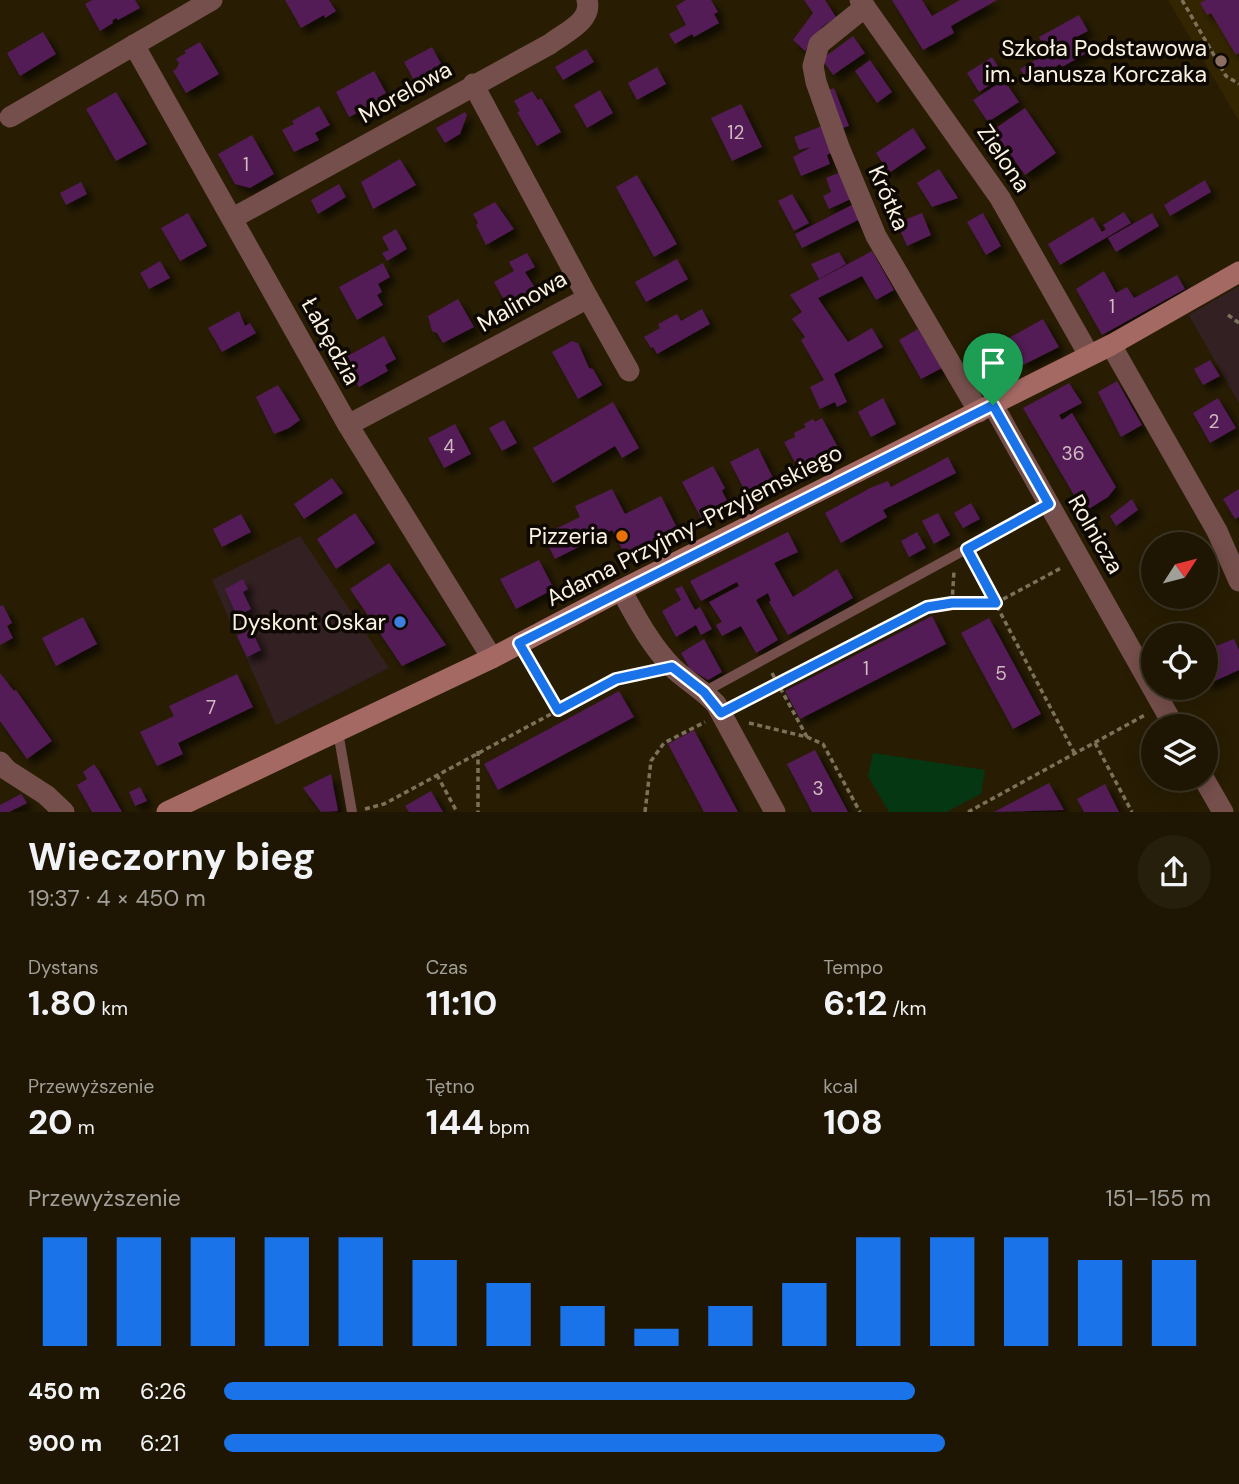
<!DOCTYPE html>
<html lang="pl">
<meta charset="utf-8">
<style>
body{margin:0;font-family:"DM Sans",sans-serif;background:#261f0c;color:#f1f3f6;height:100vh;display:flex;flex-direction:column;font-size:26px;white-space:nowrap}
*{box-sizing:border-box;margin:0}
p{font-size:23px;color:#a19f99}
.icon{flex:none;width:38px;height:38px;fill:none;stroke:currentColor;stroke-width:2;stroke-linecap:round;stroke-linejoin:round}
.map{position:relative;height:812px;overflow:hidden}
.details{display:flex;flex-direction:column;background:#1e1602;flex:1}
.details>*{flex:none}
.needle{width:46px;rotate:54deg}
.controls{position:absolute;left:1141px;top:532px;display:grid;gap:14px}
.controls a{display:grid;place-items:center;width:77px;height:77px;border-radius:50%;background:#1e1602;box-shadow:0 4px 18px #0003,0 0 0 2px #3c3524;font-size:35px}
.pin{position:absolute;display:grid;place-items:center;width:60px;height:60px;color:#fff;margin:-72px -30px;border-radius:50% 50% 50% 0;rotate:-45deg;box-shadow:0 0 7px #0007}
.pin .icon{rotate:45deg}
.round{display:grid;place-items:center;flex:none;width:74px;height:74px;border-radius:37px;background:#261f0c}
.overview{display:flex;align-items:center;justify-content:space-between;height:119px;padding:0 28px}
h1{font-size:38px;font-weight:700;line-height:52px}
.figures{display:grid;grid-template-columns:repeat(3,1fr);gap:10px;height:119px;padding:7px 28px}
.figures div{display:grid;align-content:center}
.figures b{font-size:35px;font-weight:700}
.figures small{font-size:19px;font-weight:400}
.figures p{font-size:19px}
.chart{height:196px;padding:14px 28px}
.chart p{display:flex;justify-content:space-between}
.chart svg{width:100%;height:126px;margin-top:7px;stroke:#1a73e8;stroke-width:6}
ul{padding:0 28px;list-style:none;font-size:23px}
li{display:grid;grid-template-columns:112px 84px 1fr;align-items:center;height:52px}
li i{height:18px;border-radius:9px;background:#1a73e8}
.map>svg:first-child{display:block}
</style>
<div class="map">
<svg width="1239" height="812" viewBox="0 0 1239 812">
<defs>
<filter id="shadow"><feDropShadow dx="6" dy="6" stdDeviation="3.5" flood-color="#0009"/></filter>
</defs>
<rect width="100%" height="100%" fill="#281d03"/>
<g fill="#332022">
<path d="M1239 286V403L1189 315Z"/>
<path d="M300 536 389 668 276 725 212 580Z"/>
</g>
<path fill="#342501" d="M1168 0H1239V121Z"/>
<path fill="#043712" d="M873 753 985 770 981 794 946 812H889L868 776Z"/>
<g fill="#531b57" filter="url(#shadow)">
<path d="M92 0H135L140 8 118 20 116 18 112 21 113 23 100 31 85 4Z"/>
<path d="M285 0H329L336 11 325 18 324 15 301 28Z"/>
<path d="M686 0H711L718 12 714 14 719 23 694 37 692 34 675 44 669 34 686 25 676 6Z"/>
<path d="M804 0H825L836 17 822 27 805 51 793 40 813 13Z"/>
<path d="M892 0H922L932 16 960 0H997L951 26 954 33 923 50Z"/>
<path d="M1206 0H1239V53L1236 55 1211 13 1207 15 1200 3Z"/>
<path d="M1079 15 1088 31 1078 36 1087 53 1062 67 1060 64 1029 83 1020 69 1047 53 1039 37Z"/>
<path d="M43 32 56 54 20 76 7 53Z"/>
<path d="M853 36 865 53 833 75 822 59Z"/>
<path d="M200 42 219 74 186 93 173 71 177 68 179 63 176 59 186 53 184 51Z"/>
<path d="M432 47 445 71 417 86 404 62Z"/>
<path d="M586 49 594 62 563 80 555 67Z"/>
<path d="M992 57 1004 76 979 92 967 73Z"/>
<path d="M870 60 892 92 877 103 855 71Z"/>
<path d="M657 67 666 84 637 100 628 83Z"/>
<path d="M374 71 386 93 377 98 379 101 369 107 371 112 362 117 359 112 349 117 336 92Z"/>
<path d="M1004 80 1019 102 988 122 973 100Z"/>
<path d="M834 88 849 126 839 129 824 92Z"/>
<path d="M600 90 613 113 587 128 574 105Z"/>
<path d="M532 91 538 100 541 98 561 132 537 146 517 112 520 111 514 101Z"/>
<path d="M116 92 147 144 116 161 86 109Z"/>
<path d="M741 104 762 147 732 161 711 118Z"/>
<path d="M319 106 330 125 315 133 319 140 294 152 282 130 294 124 292 121Z"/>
<path d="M1025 108 1056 153 1025 175 993 130Z"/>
<path d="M465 112 467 115 460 134 445 143 436 128Z"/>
<path d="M822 126 833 152 827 155 830 164 801 176 793 157 811 147 799 150 794 137Z"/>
<path d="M913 128 926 148 889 173 876 153Z"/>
<path d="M252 135 274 174 250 188 235 184 218 154Z"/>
<path d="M400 159 416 185 373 209 361 182Z"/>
<path d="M939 169 958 198 932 207 917 183Z"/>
<path d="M841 172 851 199 829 209 823 196 831 192 826 178Z"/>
<path d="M637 175 677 244 654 257 616 187Z"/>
<path d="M1205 180 1211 192 1170 216 1164 205Z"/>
<path d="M81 182 87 194 66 205 60 193Z"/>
<path d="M339 184 346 197 318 214 311 200Z"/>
<path d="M792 194 809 223 794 231 778 201Z"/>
<path d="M495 202 514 229 486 245 476 225 478 223 473 214Z"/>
<path d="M854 204 860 219 802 248 795 234Z"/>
<path d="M1124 212 1131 223 1060 265 1048 244 1093 217 1102 232 1106 229 1103 225Z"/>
<path d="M188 213 207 246 180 261 161 228Z"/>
<path d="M922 213 931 235 907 246 897 223Z"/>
<path d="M983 213 1001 246 986 255 967 222Z"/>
<path d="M1152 213 1159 226 1116 252 1108 238Z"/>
<path d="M396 229 407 249 387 261 382 253 389 250 382 237Z"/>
<path d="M872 251 894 290 876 300 862 276 818 298 848 342 872 328 883 347 834 374 847 402 837 407 835 402 820 409 810 387 824 380 801 340 805 337 792 319 802 312 790 295Z"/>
<path d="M839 252 846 264 819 279 811 264Z"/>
<path d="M527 253 535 267 525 272 537 291 508 307 494 282 514 271 509 262Z"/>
<path d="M677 259 688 279 646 302 635 282Z"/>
<path d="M160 261 170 278 149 289 140 273Z"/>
<path d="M383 263 390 277 378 284 382 292 377 295 383 305 357 320 339 287Z"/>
<path d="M1104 271 1116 293 1127 287 1134 298 1177 275 1185 289 1102 335 1076 289Z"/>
<path d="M458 299 474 327 443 343 437 333 432 331 428 316Z"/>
<path d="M702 309 710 324 657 354 653 347 651 348 644 337 660 328 658 324 677 314 681 321Z"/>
<path d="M239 311 245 326 250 323 256 333 222 352 208 328Z"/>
<path d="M1043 319 1059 347 1023 365 1009 338Z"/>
<path d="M918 329 942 368 921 379 899 340Z"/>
<path d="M384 336 396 359 385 365 388 371 359 387 348 372 349 368 344 358Z"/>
<path d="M572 341 578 343 589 368 593 369 602 385 578 399 552 352Z"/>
<path d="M1210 360 1220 376 1203 385 1194 369Z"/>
<path d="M1117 381 1142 425 1121 437 1098 392Z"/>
<path d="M1069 383 1082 403 1059 415 1062 420 1072 413 1116 487 1108 497 1084 512 1023 408Z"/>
<path d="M278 385 300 420 289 428 274 434 256 397Z"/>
<path d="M883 398 896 424 871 437 858 412Z"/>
<path d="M1218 398 1236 428 1210 443 1193 413Z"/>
<path d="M613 402 639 448 622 458 615 446 553 483 533 448Z"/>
<path d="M822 418 840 451 824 460 825 462 801 474 784 442 795 437 794 433 806 427 804 424 813 419 815 422Z"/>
<path d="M504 420 517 443 502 451 489 428Z"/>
<path d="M455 424 471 454 444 468 428 438Z"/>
<path d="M758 448 774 480 759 488 758 485 745 491 730 462Z"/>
<path d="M948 457 956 473 883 510 887 517 841 543 825 513 870 488 888 481 891 487Z"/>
<path d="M713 466 725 488 722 491 729 504 701 518 682 482Z"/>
<path d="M332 478 343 493 304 519 294 504Z"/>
<path d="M612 489 625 514 661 496 677 528 625 555 612 530 555 559 543 535 580 517 575 506Z"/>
<path d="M1239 489V517L1235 519 1223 499Z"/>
<path d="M1132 499 1138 510 1116 526 1110 516Z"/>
<path d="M971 503 980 519 963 528 954 513Z"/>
<path d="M355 513 375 543 336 569 317 539Z"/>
<path d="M938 513 950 535 934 544 922 521Z"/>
<path d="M241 514 251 532 222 547 213 529Z"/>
<path d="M788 532 798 552 774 563 793 597 837 569 853 598 788 635 769 602 771 601 768 593 756 600 778 640 756 653 741 626 722 636 716 625 722 622 709 602 739 586 737 582 701 601 690 581Z"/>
<path d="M917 532 926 548 909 557 901 541Z"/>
<path d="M539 560 554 589 516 609 500 579Z"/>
<path d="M389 563 446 645 402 666 350 589Z"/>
<path d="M243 579 248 589 243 592 251 609 237 616 225 589Z"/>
<path d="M682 586 695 610 700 607 712 629 701 635 696 625 676 637 662 611 681 600 675 589Z"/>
<path d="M3 605 12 623 7 626 13 638 0 645V606Z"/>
<path d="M932 616 946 644 800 719 785 691Z"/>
<path d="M83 617 97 644 56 666 42 638Z"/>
<path d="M989 618 1041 714 1013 729 961 633Z"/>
<path d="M251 629 261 650 247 657 237 636Z"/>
<path d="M704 639 722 672 708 680 690 669 681 653Z"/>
<path d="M1234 639 1239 650V670L1206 685V650Z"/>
<path d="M0 673 14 691 16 690 52 741 27 759 0 721Z"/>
<path d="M237 674 253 707 178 743 183 754 157 766 140 732 174 716 169 706Z"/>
<path d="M619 691 634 717 498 790 484 764Z"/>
<path d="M694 730 738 812H704L668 744Z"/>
<path d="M815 750 848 812H812L787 764Z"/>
<path d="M94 764 99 771 122 812H92L77 785 87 779 83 772Z"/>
<path d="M331 774 338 811 321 812 303 788Z"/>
<path d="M1049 783 1064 810 994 812Z"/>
<path d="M1105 784 1119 812H1084L1077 799Z"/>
<path d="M140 787 147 801 135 806 129 792Z"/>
<path d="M431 791 443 812H409L405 806Z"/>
<path d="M21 794 27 803 9 812H0V805Z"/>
</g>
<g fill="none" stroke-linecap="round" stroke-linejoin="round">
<g stroke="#7c725c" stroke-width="3.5" stroke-dasharray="5 3.5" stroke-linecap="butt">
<path d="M1182 0 1226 76 1239 84"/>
<path d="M1228 315 1239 323"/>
<path d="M973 561 1075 754"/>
<path d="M952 603 954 571"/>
<path d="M529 660 558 710"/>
<path d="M772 673 807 737"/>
<path d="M739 704 927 607 952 603H996L1063 567"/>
<path d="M749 723 807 737 823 744 860 812"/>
<path d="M1095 743 1132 812"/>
<path d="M478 751V812"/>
<path d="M437 775 457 812"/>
<path d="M365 809 384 804 616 679 650 672"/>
<path d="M645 812 651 761 664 743 705 722"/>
<path d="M968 812 1145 715"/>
</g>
<g stroke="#754f4b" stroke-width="10">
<path d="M704 692 1049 504"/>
<path d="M338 732 352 812"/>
</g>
<g stroke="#754f4b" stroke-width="21">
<path d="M860 0 1000 198 1089 355"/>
<path d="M865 7 819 44 813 66 816 82 839 147 876 236 979 412"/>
<path d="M134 45 348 425 492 658"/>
<path d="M10 117 212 0"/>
<path d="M233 218 550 44C564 33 593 21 587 0"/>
<path d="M588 298 629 371"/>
<path d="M1111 345 1217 531 1239 581"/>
<path d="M993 405 1174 726"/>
<path d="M348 425 588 298 473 84"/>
<path d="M621 590C636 617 651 646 673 668 687 681 703 690 716 704L775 812"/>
<path d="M0 762 7 770 46 795 64 812"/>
<path d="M1204 779 1223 812"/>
</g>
<path stroke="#a56964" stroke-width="21" d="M167 812 492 658 621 590 1111 345 1239 272"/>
</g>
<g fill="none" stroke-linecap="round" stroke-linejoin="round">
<g stroke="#fff" stroke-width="14">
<path id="route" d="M993 405 1049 504 967 549 996 603H952L927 607 721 713 704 692 672 667 616 679 558 710 519 643Z"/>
</g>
<use href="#route" stroke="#1a73e8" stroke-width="9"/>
</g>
<circle fill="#8d6e63" stroke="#0d0801" stroke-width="2.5" cx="1221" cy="61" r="7"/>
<circle fill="#e8710a" stroke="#0d0801" stroke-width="2.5" cx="622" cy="536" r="7"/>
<circle fill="#3f7fe0" stroke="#0d0801" stroke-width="2.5" cx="400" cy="622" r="7"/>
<g text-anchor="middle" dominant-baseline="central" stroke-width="7" stroke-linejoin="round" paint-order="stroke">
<g font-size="19" fill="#d0bcbf">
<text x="736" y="132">12</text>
<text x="246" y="164">1</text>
<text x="1112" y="306">1</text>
<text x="1214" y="421">2</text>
<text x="449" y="446">4</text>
<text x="1073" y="453">36</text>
<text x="866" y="668">1</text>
<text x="1001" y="673">5</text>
<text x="211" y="707">7</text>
<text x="818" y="788">3</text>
</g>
<g font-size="23" fill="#faf2e2" stroke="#0d0801" text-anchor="end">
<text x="1207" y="48">Szkoła Podstawowa<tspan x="1207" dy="26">im. Janusza Korczaka</tspan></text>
<text x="608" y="536">Pizzeria</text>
<text x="386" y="622">Dyskont Oskar</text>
</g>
<g font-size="23" fill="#faf2e2" stroke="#0d0801">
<text transform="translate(405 92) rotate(-29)">Morelowa</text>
<text transform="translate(1004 158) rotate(56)">Zielona</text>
<text transform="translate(889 198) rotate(66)">Krótka</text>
<text transform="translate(522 301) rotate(-30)">Malinowa</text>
<text transform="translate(331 341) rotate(61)">Łabędzia</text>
<text transform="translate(694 525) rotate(-27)">Adama Przyjmy-Przyjemskiego</text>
<text transform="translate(1096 534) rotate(60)">Rolnicza</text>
</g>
</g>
</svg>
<div class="controls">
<a><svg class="needle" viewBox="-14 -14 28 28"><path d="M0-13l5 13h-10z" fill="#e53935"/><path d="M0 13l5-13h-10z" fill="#a19f99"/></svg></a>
<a><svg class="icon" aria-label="locate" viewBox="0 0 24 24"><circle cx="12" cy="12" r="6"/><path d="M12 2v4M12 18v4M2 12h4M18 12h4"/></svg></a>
<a><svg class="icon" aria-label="layers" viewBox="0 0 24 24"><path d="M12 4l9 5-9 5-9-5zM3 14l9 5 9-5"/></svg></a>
</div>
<div class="pin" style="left:993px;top:405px;background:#1e9e55"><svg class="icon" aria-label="arrive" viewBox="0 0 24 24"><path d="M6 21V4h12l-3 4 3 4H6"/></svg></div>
</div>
<section class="details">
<div class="overview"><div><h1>Wieczorny bieg</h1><p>19:37 · 4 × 450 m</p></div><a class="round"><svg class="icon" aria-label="share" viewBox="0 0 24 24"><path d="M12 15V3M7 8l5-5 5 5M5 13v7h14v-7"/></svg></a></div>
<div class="figures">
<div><p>Dystans</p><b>1.80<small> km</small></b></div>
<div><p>Czas</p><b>11:10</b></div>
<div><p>Tempo</p><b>6:12<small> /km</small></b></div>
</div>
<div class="figures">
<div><p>Przewyższenie</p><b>20<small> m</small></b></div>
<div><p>Tętno</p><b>144<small> bpm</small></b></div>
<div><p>kcal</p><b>108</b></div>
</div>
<div class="chart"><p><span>Przewyższenie</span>151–155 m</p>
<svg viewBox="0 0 160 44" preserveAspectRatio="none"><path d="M5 44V6M15 44V6M25 44V6M35 44V6M45 44V6M55 44V14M65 44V22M75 44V30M85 44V38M95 44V30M105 44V22M115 44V6M125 44V6M135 44V6M145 44V14M155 44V14"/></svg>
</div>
<ul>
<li><b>450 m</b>6:26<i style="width:70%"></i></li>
<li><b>900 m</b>6:21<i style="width:73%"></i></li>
</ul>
</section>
